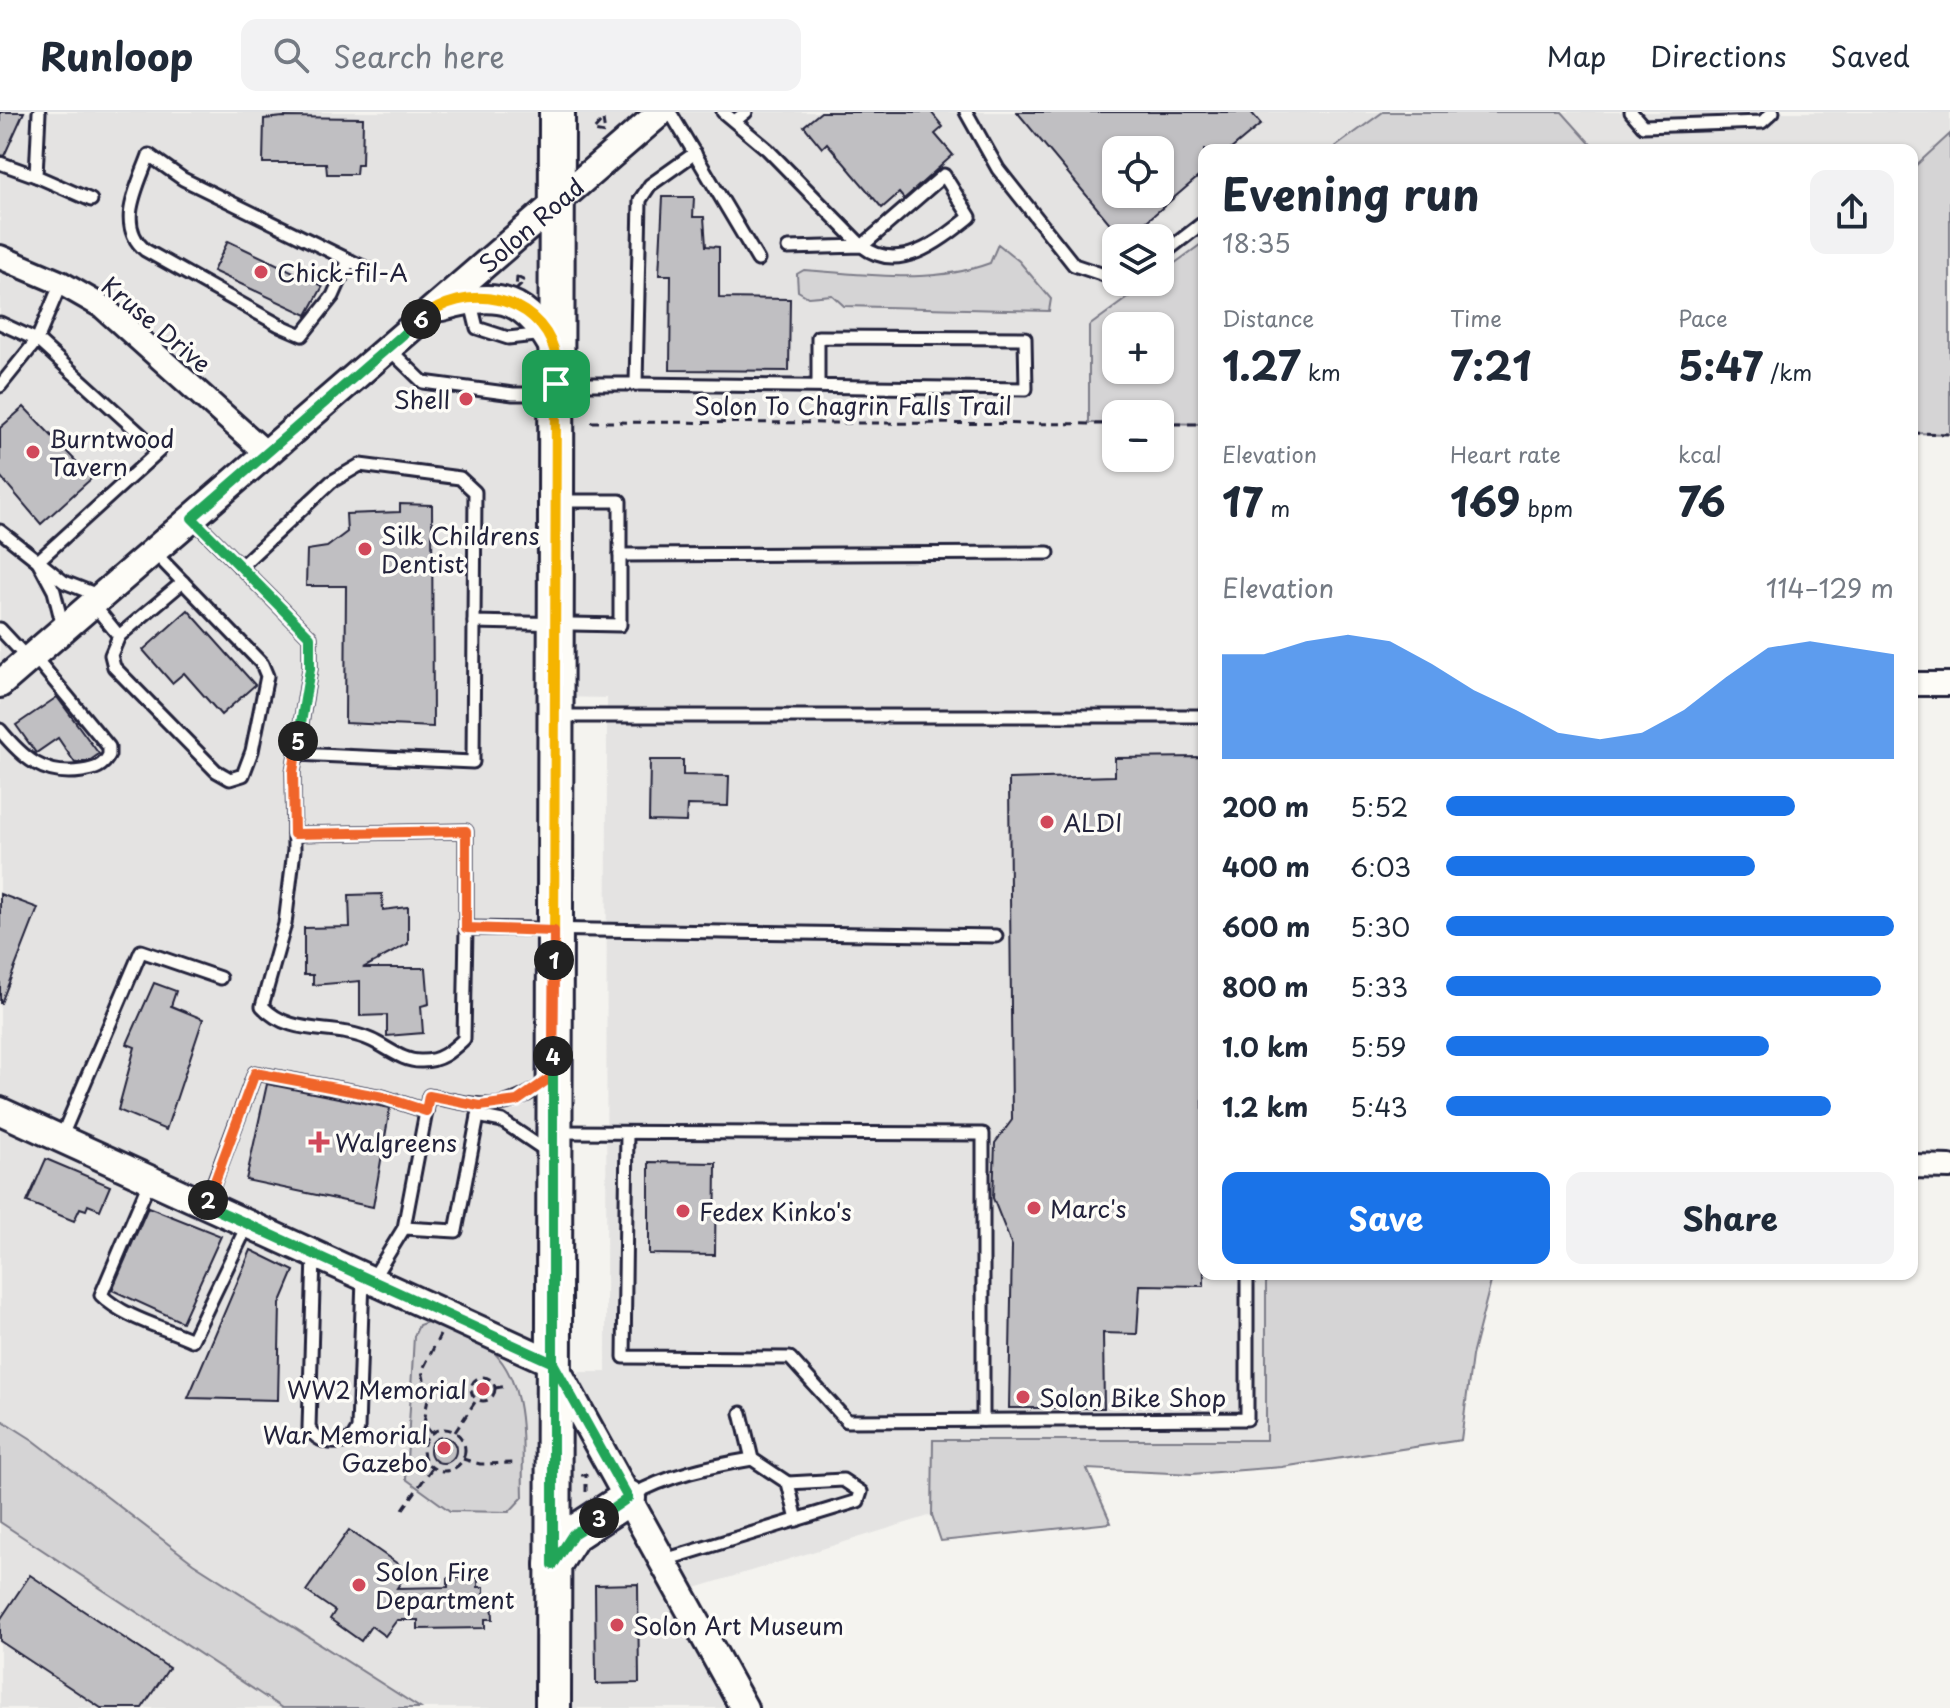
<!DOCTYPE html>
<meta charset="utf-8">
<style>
body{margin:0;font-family:"Playpen Sans",sans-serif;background:#f2f2f3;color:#1f2937;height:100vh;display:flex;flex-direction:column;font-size:30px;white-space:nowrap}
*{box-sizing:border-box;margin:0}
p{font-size:26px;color:#747a83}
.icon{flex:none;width:44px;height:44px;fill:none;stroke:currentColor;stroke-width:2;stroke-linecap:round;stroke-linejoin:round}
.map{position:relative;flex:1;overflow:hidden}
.panel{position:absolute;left:1198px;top:32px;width:720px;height:1136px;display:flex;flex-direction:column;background:#fff;border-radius:16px;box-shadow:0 2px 6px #0004}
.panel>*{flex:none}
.fabs{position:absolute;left:1102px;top:24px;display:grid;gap:16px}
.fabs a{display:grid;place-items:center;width:72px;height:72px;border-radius:16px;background:#fff;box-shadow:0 2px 6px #0004;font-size:40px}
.pin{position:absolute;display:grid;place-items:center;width:68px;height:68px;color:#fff;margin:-34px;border-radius:16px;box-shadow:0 4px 12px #0006}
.km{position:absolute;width:40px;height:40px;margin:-20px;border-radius:50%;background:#222;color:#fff;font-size:22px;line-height:40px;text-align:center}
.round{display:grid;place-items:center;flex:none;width:84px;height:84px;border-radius:16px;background:#f2f2f3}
.head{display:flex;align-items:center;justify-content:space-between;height:136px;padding:0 24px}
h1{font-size:44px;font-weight:700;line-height:60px}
.figures{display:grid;grid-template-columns:repeat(3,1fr);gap:12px;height:136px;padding:8px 24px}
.figures div{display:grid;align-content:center}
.figures b{font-size:40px;font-weight:700}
.figures small{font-size:22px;font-weight:400}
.figures p{font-size:22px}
.chart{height:224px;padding:16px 24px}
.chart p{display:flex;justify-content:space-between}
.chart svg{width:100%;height:144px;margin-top:8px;fill:#1a73e8;opacity:.7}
.primary-button{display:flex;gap:16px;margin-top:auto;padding:16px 24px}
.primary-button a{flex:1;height:92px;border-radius:16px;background:#1a73e8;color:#fff;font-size:32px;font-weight:700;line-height:92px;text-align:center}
.primary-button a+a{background:#f2f2f3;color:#1f2937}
ul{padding:0 24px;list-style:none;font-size:26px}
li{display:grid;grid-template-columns:128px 96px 1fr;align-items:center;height:60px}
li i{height:20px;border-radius:10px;background:#1a73e8}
header{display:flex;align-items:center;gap:48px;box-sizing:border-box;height:112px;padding:0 40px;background:#fff;border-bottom:2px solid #e0e1e3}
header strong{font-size:38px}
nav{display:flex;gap:44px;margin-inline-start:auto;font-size:28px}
.search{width:560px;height:72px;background:#f2f2f3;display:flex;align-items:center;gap:20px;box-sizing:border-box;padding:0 28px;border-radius:16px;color:#747a83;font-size:30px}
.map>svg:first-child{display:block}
</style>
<header>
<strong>Runloop</strong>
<div class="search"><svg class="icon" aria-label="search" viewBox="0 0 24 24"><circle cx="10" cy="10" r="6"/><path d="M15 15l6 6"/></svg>Search here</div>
<nav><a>Map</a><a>Directions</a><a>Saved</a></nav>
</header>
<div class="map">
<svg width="1950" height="1596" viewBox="0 0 1950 1596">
<rect width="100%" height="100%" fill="#f4f3ef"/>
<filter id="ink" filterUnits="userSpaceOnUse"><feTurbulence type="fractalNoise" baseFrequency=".0125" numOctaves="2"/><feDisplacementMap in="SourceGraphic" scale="16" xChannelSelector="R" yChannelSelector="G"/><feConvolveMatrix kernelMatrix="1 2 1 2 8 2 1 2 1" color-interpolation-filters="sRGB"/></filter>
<g filter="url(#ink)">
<g fill="#e4e3e2" fill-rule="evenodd">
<path d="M0 0H1383L1331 38H1204V130L1160 162V126H1116V170H1149L1089 214V310L1116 311V346H1160V311L1204 312V1162H1265L1267 1328H934L932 1403 679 1481 744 1596H0ZM1116 38H1160V82H1116ZM555 585 607 586 606 1260H553Z"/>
<path d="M1562 0H1950V22L1912 57V38H1596Z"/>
</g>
<g fill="#d5d4d5" stroke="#7c7b88" stroke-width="2" fill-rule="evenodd">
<path d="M1383 0H1562L1596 38H1331Z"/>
<path d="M1950 22V322L1912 321V57Z"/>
<path d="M1204 130V312L1160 311V302H1116V311H1089V214L1149 170H1160V162ZM1116 214H1160V258H1116Z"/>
<path d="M998 132 1019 149 1051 187 1049 199 844 194 832 183 808 185 798 179 797 162 804 158C866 162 931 173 990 151Z"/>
<path d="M1266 1162H1493L1472 1244 1461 1328 1282 1355 1192 1362 1087 1357 1111 1411 941 1429 932 1403 933 1328H1266Z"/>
<path d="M430 1209C447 1216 473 1222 487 1234 531 1270 521 1334 523 1385L509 1400 450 1399 406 1367 414 1224 419 1213Z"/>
<path d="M0 1307 33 1328 193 1451 420 1596H282L0 1410Z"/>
</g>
<g fill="#c0bfc2" stroke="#22223b" stroke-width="2" fill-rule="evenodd">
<path d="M0 0H24L4 44 0 43Z"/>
<path d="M821 0H931L943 15 935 22 953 43 904 87 899 81 882 96 827 31 822 36 804 14Z"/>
<path d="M1017 0H1251L1261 12 1230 38H1204V60L1127 126H1122ZM1116 38H1160V82H1116Z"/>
<path d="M283 5 363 6 362 52H357L356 62H327L326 51H263L264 7Z"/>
<path d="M663 85H694L693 105H704L706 134 719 135V186L790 187 789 259 670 258 671 163H659Z"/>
<path d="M228 129 323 174 307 203 213 159Z"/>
<path d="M24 295 92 366 41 412 0 364V316Z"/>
<path d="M400 392 432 393 433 615 345 611 346 474H306L307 438 327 435 347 420 346 402 400 400Z"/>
<path d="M188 498 255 573 221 603 184 561 172 571 143 538Z"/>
<path d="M57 585 99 642 89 649 75 651 58 626 36 641 16 613Z"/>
<path d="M1201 645 1204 1174 1140 1173 1137 1222 1103 1221 1104 1296H1009L1012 1134 993 1086 995 1031 1012 1008 1009 667 1115 664V646Z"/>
<path d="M650 648H683V663L729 664 728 694 687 693 686 710 649 709Z"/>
<path d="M0 782 38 796 1 891H0Z"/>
<path d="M382 782 383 798 408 795V832L363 856H426L429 892 421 894 423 921 387 924V903L360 904V869L313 873V863H304V816L350 815 349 783Z"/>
<path d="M154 871 176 879 171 894 203 907 166 1018 118 998 135 935 127 932Z"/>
<path d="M267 972 390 996 373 1095 246 1068Z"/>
<path d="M46 1047 110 1074 100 1098 88 1093 86 1098 80 1096 74 1109 27 1090Z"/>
<path d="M649 1050 716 1051 715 1143 649 1142Z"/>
<path d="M148 1095 221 1124 182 1210 112 1178Z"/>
<path d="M251 1138 294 1159 280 1192 278 1288 188 1286Z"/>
<circle cx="443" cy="1338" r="13"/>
<path d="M349 1418 408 1459 397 1476 448 1475V1466H478V1475H484V1483H492L493 1507H485V1516L418 1517V1508H397L385 1524 371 1514 361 1529 330 1507 335 1499 306 1479Z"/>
<path d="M30 1463 169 1556 142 1596H101L0 1529V1508Z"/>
<path d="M638 1472 639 1571 596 1572 595 1473Z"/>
</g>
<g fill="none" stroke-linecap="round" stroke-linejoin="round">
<g stroke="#22223b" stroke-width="17">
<g id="service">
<path d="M39 0 36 64 91 88"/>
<path d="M670 0 758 148"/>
<path d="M723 0 767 37 862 134C899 163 941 128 970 105L944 63 862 134 788 136"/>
<path d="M966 0 998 57 1074 153 1116 167"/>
<path d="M1631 0 1643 14 1762 10 1773 0"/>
<path d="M736 8 746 0"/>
<path d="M0 51 36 64"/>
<path d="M1160 144 1204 110"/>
<path d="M349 148 333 184 302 223 279 213 145 138C115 113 138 74 149 43L183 67 369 158"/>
<path d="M470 187 477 216 508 226 545 222"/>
<path d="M0 211 37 228 159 339 38 449 0 419"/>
<path d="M388 236 423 270 513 282H553"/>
<path d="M558 272H636L640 88 650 73 695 41"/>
<path d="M636 272 1026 277 1025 226 818 225V274"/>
<path d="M0 274 37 228 61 171"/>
<path d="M192 406 310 525V557L293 660 294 738 285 812 262 894C291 926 334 911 371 928 387 935 403 950 422 949 441 949 451 939 464 927L466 816 996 824"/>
<path d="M620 443 1048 441"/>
<path d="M38 449 54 479 63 515"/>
<path d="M43 453 64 470 100 484"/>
<path d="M240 455 331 370 360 353 460 366 475 380 474 510 620 513V389H559"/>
<path d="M93 492 119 524 111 543 114 555 216 659 230 667 243 663 252 639 267 564 262 552 153 439"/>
<path d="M0 517 28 547"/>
<path d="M119 524 183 470"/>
<path d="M559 604H1204"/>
<path d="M0 618C23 646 44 665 82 659 95 657 103 655 109 643V635L33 543"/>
<path d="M296 642 473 650 474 510"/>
<path d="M294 722 466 719V816"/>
<path d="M478 1004 502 1009 548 1040"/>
<path d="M558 1020 983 1022V1308"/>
<path d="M627 1021 624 1245 790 1246 847 1309 1247 1307V1162"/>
<path d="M61 1026 141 839 220 866"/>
<path d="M150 1068 101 1183C124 1206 163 1215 192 1228L248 1112"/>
<path d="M206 1092 255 961 383 985 426 999"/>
<path d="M404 1116 456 1119 480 994"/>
<path d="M314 1143 309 1316C319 1333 332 1331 351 1329L358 1317 363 1166"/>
<path d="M372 1168 404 1116 429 984C481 994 502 1003 548 969"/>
<path d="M741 1301 752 1347 788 1371 797 1408"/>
<path d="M631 1384C667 1363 711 1354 752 1347"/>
<path d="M661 1449 858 1389 861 1380 843 1368 788 1371"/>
</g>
</g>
<g stroke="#22223b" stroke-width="28">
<g id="minor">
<path d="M0 145 61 171 103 195 266 341"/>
<path d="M1912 572H1950"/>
<path d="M1912 1054 1950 1055"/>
</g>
</g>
<g stroke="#22223b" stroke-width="32">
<g id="tertiary">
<path d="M442 195C500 178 527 186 556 241"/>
<path id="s1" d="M0 572 661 0"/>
<path d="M0 999 553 1251 744 1596"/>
</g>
</g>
<g stroke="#22223b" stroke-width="40">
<g id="primary">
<path d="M553 1453 573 1422 628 1386"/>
<path d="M553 1596 557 0"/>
</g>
</g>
<g stroke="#22223b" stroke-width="3" stroke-dasharray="8 6" stroke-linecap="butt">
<path d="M603 8 605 21 593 19Z"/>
<path d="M517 165 525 169 516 178Z"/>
<path d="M591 310 1116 312"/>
<path d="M1160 312H1204"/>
<path d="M1912 321 1950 322"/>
<circle cx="483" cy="1277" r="12"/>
<path d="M495 1276 508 1274"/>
<circle cx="444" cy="1338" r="21"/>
<path d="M455 1320 477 1287"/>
<path d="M431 1321 424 1312 428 1285 422 1259 440 1223"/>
<path d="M463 1347 480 1352 515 1351"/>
<path d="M581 1363H586V1383"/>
<path d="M403 1397 432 1356"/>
</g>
<use href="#service" stroke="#fdfcf7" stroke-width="11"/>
<use href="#minor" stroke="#fdfcf7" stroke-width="22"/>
<use href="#tertiary" stroke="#fdfcf7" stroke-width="26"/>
<use href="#primary" stroke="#fdfcf7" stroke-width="34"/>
</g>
</g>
<g fill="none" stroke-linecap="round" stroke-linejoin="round" filter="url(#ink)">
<g stroke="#fff" stroke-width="16">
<path id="split-1" d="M554 848 556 272"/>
</g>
<g stroke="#fff" stroke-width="16">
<path id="split-2" d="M208 1088 255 961 383 985 426 999 429 984 480 994 517 989 553 964 554 848"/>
</g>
<g stroke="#fff" stroke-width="16">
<path id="split-3" d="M208 1088 206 1093 553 1251 628 1386 599 1406"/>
</g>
<g stroke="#fff" stroke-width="16">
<path id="split-4" d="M553 944V1453L573 1422 599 1406"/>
</g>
<g stroke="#fff" stroke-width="16">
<path id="split-5" d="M298 629 293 660 294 722 466 719V816L554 819 553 944"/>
</g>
<g stroke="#fff" stroke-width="16">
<path id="split-6" d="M298 629 310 557V525L192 406 421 207"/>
</g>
<g stroke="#fff" stroke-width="16">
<path id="split-7" d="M421 207C464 170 538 182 555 240 558 249 556 262 556 272"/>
</g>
<use href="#split-1" stroke="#f5b400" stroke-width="10"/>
<use href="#split-2" stroke="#f0652b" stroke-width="10"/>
<use href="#split-3" stroke="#22a559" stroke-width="10"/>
<use href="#split-4" stroke="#22a559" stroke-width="10"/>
<use href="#split-5" stroke="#f0652b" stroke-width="10"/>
<use href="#split-6" stroke="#22a559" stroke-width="10"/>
<use href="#split-7" stroke="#f5b400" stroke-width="10"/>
</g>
<g fill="#d1495b" stroke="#fdfcf7" stroke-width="3">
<circle cx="261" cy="160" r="8"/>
<circle cx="466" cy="287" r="8"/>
<circle cx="33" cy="340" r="8"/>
<circle cx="365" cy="437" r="8"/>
<circle cx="1047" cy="710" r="8"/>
<path d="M315 1018h8v8h8v8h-8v8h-8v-8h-8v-8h8z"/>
<circle cx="1034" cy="1096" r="8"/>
<circle cx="683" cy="1099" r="8"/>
<circle cx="483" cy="1277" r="8"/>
<circle cx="1023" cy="1285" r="8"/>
<circle cx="444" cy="1336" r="8"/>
<circle cx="359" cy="1473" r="8"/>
<circle cx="617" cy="1513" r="8"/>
</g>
<g text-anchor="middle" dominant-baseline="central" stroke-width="7" stroke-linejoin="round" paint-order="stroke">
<g font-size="24" fill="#22223b" stroke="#fdfcf7">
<text stroke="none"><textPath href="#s1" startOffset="702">Solon Road</textPath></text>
<text transform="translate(157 212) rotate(40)">Kruse Drive</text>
<text x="853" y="293">Solon To Chagrin Falls Trail</text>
</g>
<g font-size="24" fill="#22223b" stroke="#fdfcf7" text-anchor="start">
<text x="277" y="160">Chick-fil-A</text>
<text x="450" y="287" text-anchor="end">Shell</text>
<text x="49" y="326">Burntwood<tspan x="49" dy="28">Tavern</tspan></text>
<text x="381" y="423">Silk Childrens<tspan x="381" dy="28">Dentist</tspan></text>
<text x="1063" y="710">ALDI</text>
<text x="335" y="1030">Walgreens</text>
<text x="1050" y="1096">Marc's</text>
<text x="699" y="1099">Fedex Kinko's</text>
<text x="467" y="1277" text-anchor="end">WW2 Memorial</text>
<text x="1039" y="1285">Solon Bike Shop</text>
<text x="428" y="1322" text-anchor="end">War Memorial<tspan x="428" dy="28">Gazebo</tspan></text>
<text x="375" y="1459">Solon Fire<tspan x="375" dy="28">Department</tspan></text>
<text x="633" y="1513">Solon Art Museum</text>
</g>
</g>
</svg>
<div class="fabs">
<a><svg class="icon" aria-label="locate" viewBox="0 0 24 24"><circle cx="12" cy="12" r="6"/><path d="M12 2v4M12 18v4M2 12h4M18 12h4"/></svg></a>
<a><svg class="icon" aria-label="layers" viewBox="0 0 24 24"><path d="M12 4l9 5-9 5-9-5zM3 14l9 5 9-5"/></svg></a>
<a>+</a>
<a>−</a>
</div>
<div class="pin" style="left:556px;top:272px;background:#1e9e55"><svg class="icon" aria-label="arrive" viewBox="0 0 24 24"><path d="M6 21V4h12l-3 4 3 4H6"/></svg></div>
<b class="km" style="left:554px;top:848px">1</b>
<b class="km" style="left:208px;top:1088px">2</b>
<b class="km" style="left:599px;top:1406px">3</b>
<b class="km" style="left:553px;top:944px">4</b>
<b class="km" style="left:298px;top:629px">5</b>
<b class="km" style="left:421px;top:207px">6</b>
<section class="panel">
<div class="head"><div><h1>Evening run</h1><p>18:35</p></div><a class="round"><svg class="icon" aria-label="share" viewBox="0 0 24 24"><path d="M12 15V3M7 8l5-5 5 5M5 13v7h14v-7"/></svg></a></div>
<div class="figures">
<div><p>Distance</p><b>1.27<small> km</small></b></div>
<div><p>Time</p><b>7:21</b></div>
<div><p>Pace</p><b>5:47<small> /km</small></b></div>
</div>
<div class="figures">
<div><p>Elevation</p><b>17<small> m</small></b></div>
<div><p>Heart rate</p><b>169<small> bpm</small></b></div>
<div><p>kcal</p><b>76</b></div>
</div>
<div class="chart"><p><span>Elevation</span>114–129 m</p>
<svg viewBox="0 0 160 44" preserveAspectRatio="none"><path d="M0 44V12L10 12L20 8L30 6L40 8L50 15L60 23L70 29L80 36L90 38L100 36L110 29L120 19L130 10L140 8L150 10L160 12V44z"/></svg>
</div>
<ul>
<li><b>200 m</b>5:52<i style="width:78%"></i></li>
<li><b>400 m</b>6:03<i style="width:69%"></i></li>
<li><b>600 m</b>5:30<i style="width:100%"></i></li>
<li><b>800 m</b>5:33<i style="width:97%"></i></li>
<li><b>1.0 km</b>5:59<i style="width:72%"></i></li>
<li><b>1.2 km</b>5:43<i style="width:86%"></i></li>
</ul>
<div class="primary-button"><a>Save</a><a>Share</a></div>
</section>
</div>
